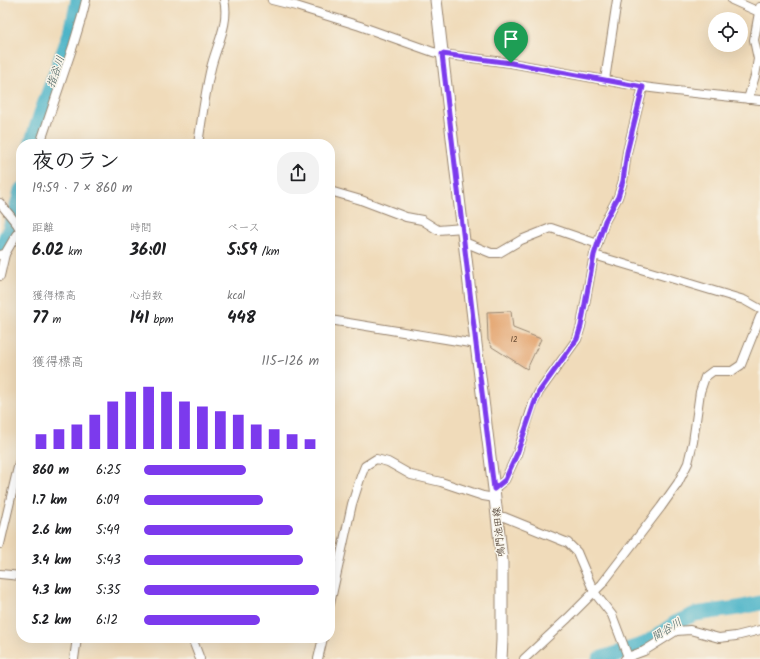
<!DOCTYPE html>
<html lang="ja">
<meta charset="utf-8">
<style>
body{margin:0;font-family:Kalam,"Klee One",sans-serif;background:#f2f2f2;color:#202124;height:100vh;display:flex;flex-direction:column;font-size:15px;white-space:nowrap}
*{box-sizing:border-box;margin:0}
p{font-size:13px;color:#757577}
.icon{flex:none;width:22px;height:22px;fill:none;stroke:currentColor;stroke-width:2;stroke-linecap:round;stroke-linejoin:round}
.map{position:relative;flex:1;overflow:hidden}
.drawer{position:absolute;left:16px;top:139px;width:319px;height:504px;display:flex;flex-direction:column;background:#fff;border-radius:16px;box-shadow:0 4px 16px #0002}
.drawer>*{flex:none}
.buttons{position:absolute;left:708px;top:12px;display:grid;gap:8px}
.buttons a{display:grid;place-items:center;width:40px;height:40px;border-radius:50%;background:#fff;box-shadow:0 4px 16px #0002;font-size:20px}
.pin{position:absolute;display:grid;place-items:center;width:34px;height:34px;color:#fff;margin:-41px -17px;border-radius:50% 50% 50% 0;rotate:-45deg;box-shadow:0 0 4px #0007}
.pin .icon{rotate:45deg}
.round{display:grid;place-items:center;flex:none;width:42px;height:42px;border-radius:16px;background:#f2f2f2}
.overview{display:flex;align-items:center;justify-content:space-between;height:68px;padding:0 16px}
h1{font-size:22px;font-weight:600;line-height:30px}
.figures{display:grid;grid-template-columns:repeat(3,1fr);gap:6px;height:68px;padding:4px 16px}
.figures div{display:grid;align-content:center}
.figures b{font-size:17px;font-weight:600}
.figures small{font-size:11px;font-weight:400}
.figures p{font-size:11px}
.chart{height:112px;padding:8px 16px}
.chart p{display:flex;justify-content:space-between}
.chart svg{width:100%;height:72px;margin-top:4px;stroke:#7c3aed;stroke-width:6}
ul{padding:0 16px;list-style:none;font-size:13px}
li{display:grid;grid-template-columns:64px 48px 1fr;align-items:center;height:30px}
li i{height:10px;border-radius:5px;background:#7c3aed}
.map>svg:first-child{display:block}
</style>
<div class="map">
<svg width="760" height="659" viewBox="0 0 760 659">
<rect width="100%" height="100%" fill="#f7f3e8"/>
<filter id="ink" filterUnits="userSpaceOnUse"><feTurbulence type="fractalNoise" baseFrequency=".025" numOctaves="2"/><feDisplacementMap in="SourceGraphic" scale="8" xChannelSelector="R" yChannelSelector="G"/><feConvolveMatrix kernelMatrix="1 2 1 2 8 2 1 2 1" color-interpolation-filters="sRGB"/></filter>
<filter id="wash" filterUnits="userSpaceOnUse"><feTurbulence type="fractalNoise" baseFrequency=".012" numOctaves="4" result="noise"/><feDisplacementMap in="SourceGraphic" scale="16" xChannelSelector="R" yChannelSelector="G"/><feGaussianBlur stdDeviation="0.9" result="paint"/><feColorMatrix in="noise" values="0 0 0 0 0 0 0 0 0 0 0 0 0 0 0 0 0 1.4 0 .05"/><feComposite in="paint" operator="in"/></filter>
<g filter="url(#wash)">
<rect width="100%" height="100%" fill="#f0dbba"/>
<g fill="none" stroke-linecap="round" stroke-linejoin="round">
<g stroke="#49b3c7" stroke-width="15">
<path d="M31 144 41 113 72 28 78 0"/>
<path d="M0 252 10 228 19 199 21 190"/>
<path d="M599 659 645 644 677 622 695 614 738 608 760 603"/>
</g>
</g>
<g id="blocks">
<path fill="#e3a068" d="M511 311 513 328 541 339 527 369 492 347 488 340 487 312Z"/>
</g>
</g>
<g filter="url(#ink)">
<use href="#blocks" fill-opacity="0" stroke="#96826c" stroke-width="1"/>
<g fill="none" stroke-linecap="round" stroke-linejoin="round">
<g stroke="#96826c" stroke-width="10">
<g id="minor">
<path d="M272 0 296 6 360 26 433 52 442 54 511 63 643 87 676 91 760 100"/>
<path d="M732 0 759 12"/>
<path d="M605 80 617 0"/>
<path d="M748 99 755 76 758 59 754 40 760 7"/>
<path d="M40 144 73 46 82 16 86 0"/>
<path d="M198 144C202 119 205 93 211 68 216 46 230 23 224 0"/>
<path d="M330 191 361 200 406 217 422 220 438 230 463 228"/>
<path d="M0 203 17 224 21 231"/>
<path d="M464 244H469L491 253H499L521 240 551 228 598 244"/>
<path d="M0 255 5 254 16 235 21 229"/>
<path d="M594 255 744 300 760 309"/>
<path d="M0 276 5 254"/>
<path d="M330 320 476 344"/>
<path d="M494 489 505 480 517 454 533 404 539 392 577 339 581 326 594 255 605 221 618 197 623 181 627 152 643 87"/>
<path d="M497 517H504L568 543 577 552 594 592 612 615 628 657"/>
<path d="M0 544 19 463H21"/>
<path d="M0 574 21 576"/>
<path d="M330 604 352 504 361 476 365 466 376 459 388 462 411 475 441 482 483 496 495 498"/>
<path d="M192 638 200 659"/>
<path d="M74 659 77 638"/>
<path d="M318 659 323 638"/>
<path d="M524 659 568 618 602 584 661 507 678 483 688 463 693 442 700 392 705 377 713 371H732L741 365 760 317"/>
<path d="M625 659 628 657 644 651 676 631 690 630 719 638 736 636 760 630"/>
</g>
</g>
<g stroke="#96826c" stroke-width="13">
<path id="major" d="M436 0 476 344 494 489 502 561V640L501 659"/>
</g>
<use href="#minor" stroke="#fff" stroke-width="8"/>
<use href="#major" stroke="#fff" stroke-width="11"/>
</g>
</g>
<g fill="none" stroke-linecap="round" stroke-linejoin="round" filter="url(#ink)">
<g stroke="#fff" stroke-width="8">
<path id="route" d="M442 54 511 63 643 87 627 152 623 181 618 197 605 221 594 255 581 326 577 339 539 392 534 404 517 454 505 480 494 489 476 344Z"/>
</g>
<use href="#route" stroke="#7c3aed" stroke-width="5"/>
</g>
<g text-anchor="middle" dominant-baseline="central" stroke-width="3" stroke-linejoin="round" paint-order="stroke">
<g font-size="8" fill="#654830">
<text x="514" y="339">12</text>
</g>
<g font-size="10" fill="#3b2a1e" stroke="#f7f3e8">
<text transform="translate(499 532) rotate(-96)">鳴門池田線</text>
</g>
<g font-size="11" font-style="italic" fill="#405a59" stroke="#f7f3e8">
<text transform="translate(56 72) rotate(-71)">指谷川</text>
<text transform="translate(667 630) rotate(-32)">間谷川</text>
</g>
</g>
</svg>
<div class="buttons">
<a><svg class="icon" aria-label="locate" viewBox="0 0 24 24"><circle cx="12" cy="12" r="6"/><path d="M12 2v4M12 18v4M2 12h4M18 12h4"/></svg></a>
</div>
<div class="pin" style="left:511px;top:63px;background:#1e9e55"><svg class="icon" aria-label="arrive" viewBox="0 0 24 24"><path d="M6 21V4h12l-3 4 3 4H6"/></svg></div>
<section class="drawer">
<div class="overview"><div><h1>夜のラン</h1><p>19:59 · 7 × 860 m</p></div><a class="round"><svg class="icon" aria-label="share" viewBox="0 0 24 24"><path d="M12 15V3M7 8l5-5 5 5M5 13v7h14v-7"/></svg></a></div>
<div class="figures">
<div><p>距離</p><b>6.02<small> km</small></b></div>
<div><p>時間</p><b>36:01</b></div>
<div><p>ペース</p><b>5:59<small> /km</small></b></div>
</div>
<div class="figures">
<div><p>獲得標高</p><b>77<small> m</small></b></div>
<div><p>心拍数</p><b>141<small> bpm</small></b></div>
<div><p>kcal</p><b>448</b></div>
</div>
<div class="chart"><p><span>獲得標高</span>115–126 m</p>
<svg viewBox="0 0 160 44" preserveAspectRatio="none"><path d="M5 44V35M15 44V32M25 44V29M35 44V23M45 44V15M55 44V9M65 44V6M75 44V9M85 44V15M95 44V18M105 44V21M115 44V23M125 44V29M135 44V32M145 44V35M155 44V38"/></svg>
</div>
<ul>
<li><b>860 m</b>6:25<i style="width:58%"></i></li>
<li><b>1.7 km</b>6:09<i style="width:68%"></i></li>
<li><b>2.6 km</b>5:49<i style="width:85%"></i></li>
<li><b>3.4 km</b>5:43<i style="width:91%"></i></li>
<li><b>4.3 km</b>5:35<i style="width:100%"></i></li>
<li><b>5.2 km</b>6:12<i style="width:66%"></i></li>
</ul>
</section>
</div>
